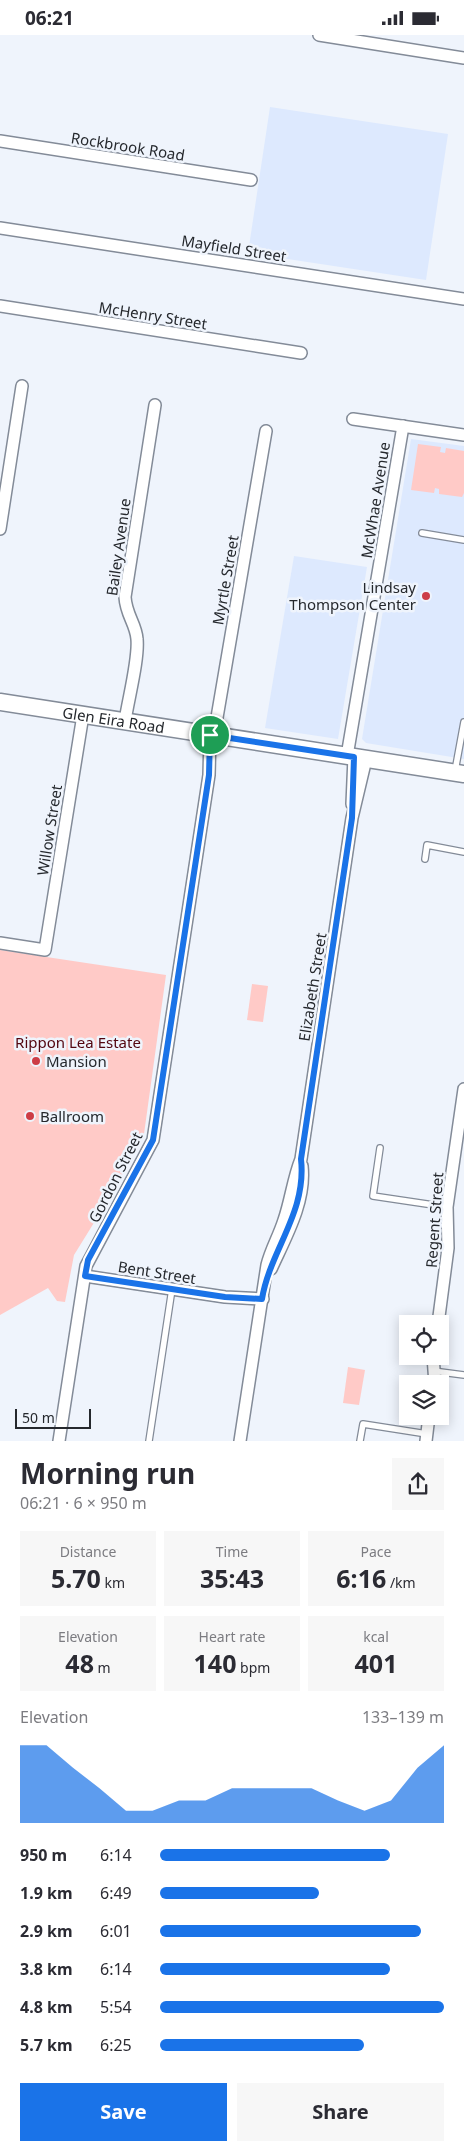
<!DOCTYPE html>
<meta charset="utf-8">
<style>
body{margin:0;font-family:"Noto Sans",sans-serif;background:#f7f7f7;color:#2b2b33;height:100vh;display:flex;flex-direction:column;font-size:19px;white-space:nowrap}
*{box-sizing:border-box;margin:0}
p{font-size:16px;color:#7c7c81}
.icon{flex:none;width:28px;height:28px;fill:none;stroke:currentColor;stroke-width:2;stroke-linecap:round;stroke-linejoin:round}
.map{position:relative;height:1406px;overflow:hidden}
.sheet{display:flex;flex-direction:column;background:#fff;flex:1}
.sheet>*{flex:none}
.tools{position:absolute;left:399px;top:1280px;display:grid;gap:10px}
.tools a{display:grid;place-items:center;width:50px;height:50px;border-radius:0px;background:#fff;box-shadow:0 2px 12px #0003;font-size:25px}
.scale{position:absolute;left:15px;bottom:12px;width:76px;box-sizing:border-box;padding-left:5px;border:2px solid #25282d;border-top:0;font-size:14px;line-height:18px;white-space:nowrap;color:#25282d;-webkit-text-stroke:4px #eff4fc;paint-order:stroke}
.pin{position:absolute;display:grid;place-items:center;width:42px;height:42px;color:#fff;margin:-21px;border:2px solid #fff;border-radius:50%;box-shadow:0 1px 5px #0007}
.round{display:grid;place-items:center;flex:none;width:52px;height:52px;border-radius:0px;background:#f7f7f7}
.summary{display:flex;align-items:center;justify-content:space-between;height:85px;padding:0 20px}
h1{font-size:28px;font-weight:700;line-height:38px}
.figures{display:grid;grid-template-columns:repeat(3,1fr);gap:8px;height:85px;padding:5px 20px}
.figures div{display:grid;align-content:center;border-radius:0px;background:#f7f7f7;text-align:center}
.figures b{font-size:25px;font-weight:700}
.figures small{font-size:14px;font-weight:400}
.figures p{font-size:14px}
.chart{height:140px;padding:10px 20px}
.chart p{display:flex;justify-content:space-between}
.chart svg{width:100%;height:90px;margin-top:5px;fill:#1a73e8;opacity:.7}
.action{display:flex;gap:10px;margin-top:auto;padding:10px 20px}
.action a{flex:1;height:58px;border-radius:0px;background:#1a73e8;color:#fff;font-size:20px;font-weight:700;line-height:58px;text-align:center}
.action a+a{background:#f7f7f7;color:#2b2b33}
ul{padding:0 20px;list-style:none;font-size:16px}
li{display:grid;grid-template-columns:80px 60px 1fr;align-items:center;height:38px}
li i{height:12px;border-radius:6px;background:#1a73e8}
.status{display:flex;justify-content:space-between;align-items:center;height:35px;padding:0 25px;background:#fff;direction:ltr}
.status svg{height:14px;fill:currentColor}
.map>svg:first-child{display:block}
</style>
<div class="status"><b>06:21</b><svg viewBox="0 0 49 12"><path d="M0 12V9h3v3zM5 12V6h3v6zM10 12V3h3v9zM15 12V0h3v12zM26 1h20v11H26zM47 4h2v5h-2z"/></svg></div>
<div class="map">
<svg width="464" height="1406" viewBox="0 0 464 1406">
<rect width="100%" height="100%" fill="#eff4fc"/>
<g fill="#dde9fe">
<path d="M270 72 448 99 426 245 248 218Z"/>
<path d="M411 404 464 411V724L366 708 362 704Z"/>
<path d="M294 521 367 532 338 704 265 693Z"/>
</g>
<g fill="#ffcac7">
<path d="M418 409 441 412 440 417 445 418 446 413 464 416V458L462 462 439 459V454L435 453 434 458 411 455Z"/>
<path d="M0 915 166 940 144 1099 113 1157 74 1220 65 1267 57 1266 48 1253 0 1280Z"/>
<path d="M252 949 268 951 263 987 247 985Z"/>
<path d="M348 1332 365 1335 359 1370 343 1368Z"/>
</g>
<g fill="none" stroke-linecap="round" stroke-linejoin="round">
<g stroke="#838b98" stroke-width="8">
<g id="lane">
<path d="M422 498 464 505"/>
<path d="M455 736 464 687"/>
<path d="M425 824 427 810 464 817"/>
<path d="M380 1113 373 1161 447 1172"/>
<path d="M433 1336 464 1340"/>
<path d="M149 1406 172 1254"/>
<path d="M360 1406 363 1389 427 1399"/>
</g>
</g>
<g stroke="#838b98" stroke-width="14">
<g id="street">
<path d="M319 0 464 23"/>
<path d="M0 106 251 145"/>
<path d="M0 193 464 264"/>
<path d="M0 271 301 318"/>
<path d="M353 384 464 400"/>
<path d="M0 494 22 351"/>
<path d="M125 686C128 665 139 624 137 604 136 589 126 580 125 562L155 370"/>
<path d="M214 700 266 396"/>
<path d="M347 721 403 391"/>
<path d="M352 769 354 722"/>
<path d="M0 908 45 915 83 680"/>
<path d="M271 1234C285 1203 306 1167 302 1131"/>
<path d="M85 1241 225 1262 263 1264"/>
<path d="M438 1289 448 1213 447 1172 464 1054"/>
<path d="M433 1321 435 1349"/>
<path d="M59 1406 86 1231 153 1105 209 740 210 700"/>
<path d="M240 1406 267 1230C271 1214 279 1201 284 1185 291 1165 293 1144 301 1124L352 783 366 724"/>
<path d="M426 1406 429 1381"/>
</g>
</g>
<g stroke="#838b98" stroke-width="19">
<g id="secondary">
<path id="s1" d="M0 667 464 739"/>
</g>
</g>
<use href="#lane" stroke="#fff" stroke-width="5.5"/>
<use href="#street" stroke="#fff" stroke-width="11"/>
<use href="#secondary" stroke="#fff" stroke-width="16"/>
</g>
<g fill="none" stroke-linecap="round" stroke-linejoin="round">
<g stroke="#fff" stroke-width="10">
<path id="route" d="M210 700 354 722 352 783 301 1124C307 1178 270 1215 262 1264L225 1262 85 1241 88 1225 153 1105 209 740Z"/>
</g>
<use href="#route" stroke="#1a73e8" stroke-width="6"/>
</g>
<g fill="#cd3d46" stroke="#eff4fc" stroke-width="2">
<circle cx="426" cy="561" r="5"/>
<circle cx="36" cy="1026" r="5"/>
<circle cx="30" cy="1081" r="5"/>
</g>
<g text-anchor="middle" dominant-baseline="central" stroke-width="5" stroke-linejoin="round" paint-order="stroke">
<g font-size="15" fill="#25282d" stroke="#eff4fc">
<text transform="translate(128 111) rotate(9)">Rockbrook Road</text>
<text transform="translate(234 213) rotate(9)">Mayfield Street</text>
<text transform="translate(153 280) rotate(9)">McHenry Street</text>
<text transform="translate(375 465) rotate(-81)">McWhae Avenue</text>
<text transform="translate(118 512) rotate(-82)">Bailey Avenue</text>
<text transform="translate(225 545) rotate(-80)">Myrtle Street</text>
<text stroke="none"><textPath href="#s1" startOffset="115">Glen Eira Road</textPath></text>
<text transform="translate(49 795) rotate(-81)">Willow Street</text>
<text transform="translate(312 952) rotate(-81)">Elizabeth Street</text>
<text transform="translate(115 1142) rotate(-63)">Gordon Street</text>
<text transform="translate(434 1185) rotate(-86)">Regent Street</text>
<text transform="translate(157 1237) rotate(9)">Bent Street</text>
</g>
<g font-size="15" fill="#25282d" stroke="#eff4fc" text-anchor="start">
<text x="416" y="552" text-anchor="end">Lindsay<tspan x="416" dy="17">Thompson Center</tspan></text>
<text x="46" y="1026">Mansion</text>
<text x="40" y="1081">Ballroom</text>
</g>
<g font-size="15" fill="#520610" stroke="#eff4fc">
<text x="78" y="1007">Rippon Lea Estate</text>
</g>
</g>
</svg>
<div class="tools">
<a><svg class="icon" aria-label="locate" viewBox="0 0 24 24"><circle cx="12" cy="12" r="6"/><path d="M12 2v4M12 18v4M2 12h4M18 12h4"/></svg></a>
<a><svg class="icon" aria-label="layers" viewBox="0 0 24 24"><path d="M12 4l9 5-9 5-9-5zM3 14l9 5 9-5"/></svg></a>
</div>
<div class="scale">50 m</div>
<div class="pin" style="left:210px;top:700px;background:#1e9e55"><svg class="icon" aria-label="arrive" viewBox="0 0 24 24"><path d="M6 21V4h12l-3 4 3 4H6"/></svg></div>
</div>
<section class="sheet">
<div class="summary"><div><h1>Morning run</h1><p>06:21 · 6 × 950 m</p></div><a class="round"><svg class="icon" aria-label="share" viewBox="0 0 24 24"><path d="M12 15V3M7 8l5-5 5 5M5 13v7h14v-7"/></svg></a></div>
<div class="figures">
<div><p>Distance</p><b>5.70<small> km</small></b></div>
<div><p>Time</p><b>35:43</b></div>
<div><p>Pace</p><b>6:16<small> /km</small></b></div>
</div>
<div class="figures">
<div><p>Elevation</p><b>48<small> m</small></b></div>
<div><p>Heart rate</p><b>140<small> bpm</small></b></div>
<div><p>kcal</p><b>401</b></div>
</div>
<div class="chart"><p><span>Elevation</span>133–139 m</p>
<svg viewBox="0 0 160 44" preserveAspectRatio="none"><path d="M0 44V6L10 6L20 17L30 27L40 38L50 38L60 33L70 33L80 27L90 27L100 27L110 27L120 33L130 38L140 33L150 17L160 6V44z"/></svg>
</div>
<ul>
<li><b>950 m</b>6:14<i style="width:81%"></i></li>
<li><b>1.9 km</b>6:49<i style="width:56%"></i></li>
<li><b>2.9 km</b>6:01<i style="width:92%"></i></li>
<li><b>3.8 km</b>6:14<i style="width:81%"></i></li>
<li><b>4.8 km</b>5:54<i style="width:100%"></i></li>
<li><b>5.7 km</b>6:25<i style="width:72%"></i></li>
</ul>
<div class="action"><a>Save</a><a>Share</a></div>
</section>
